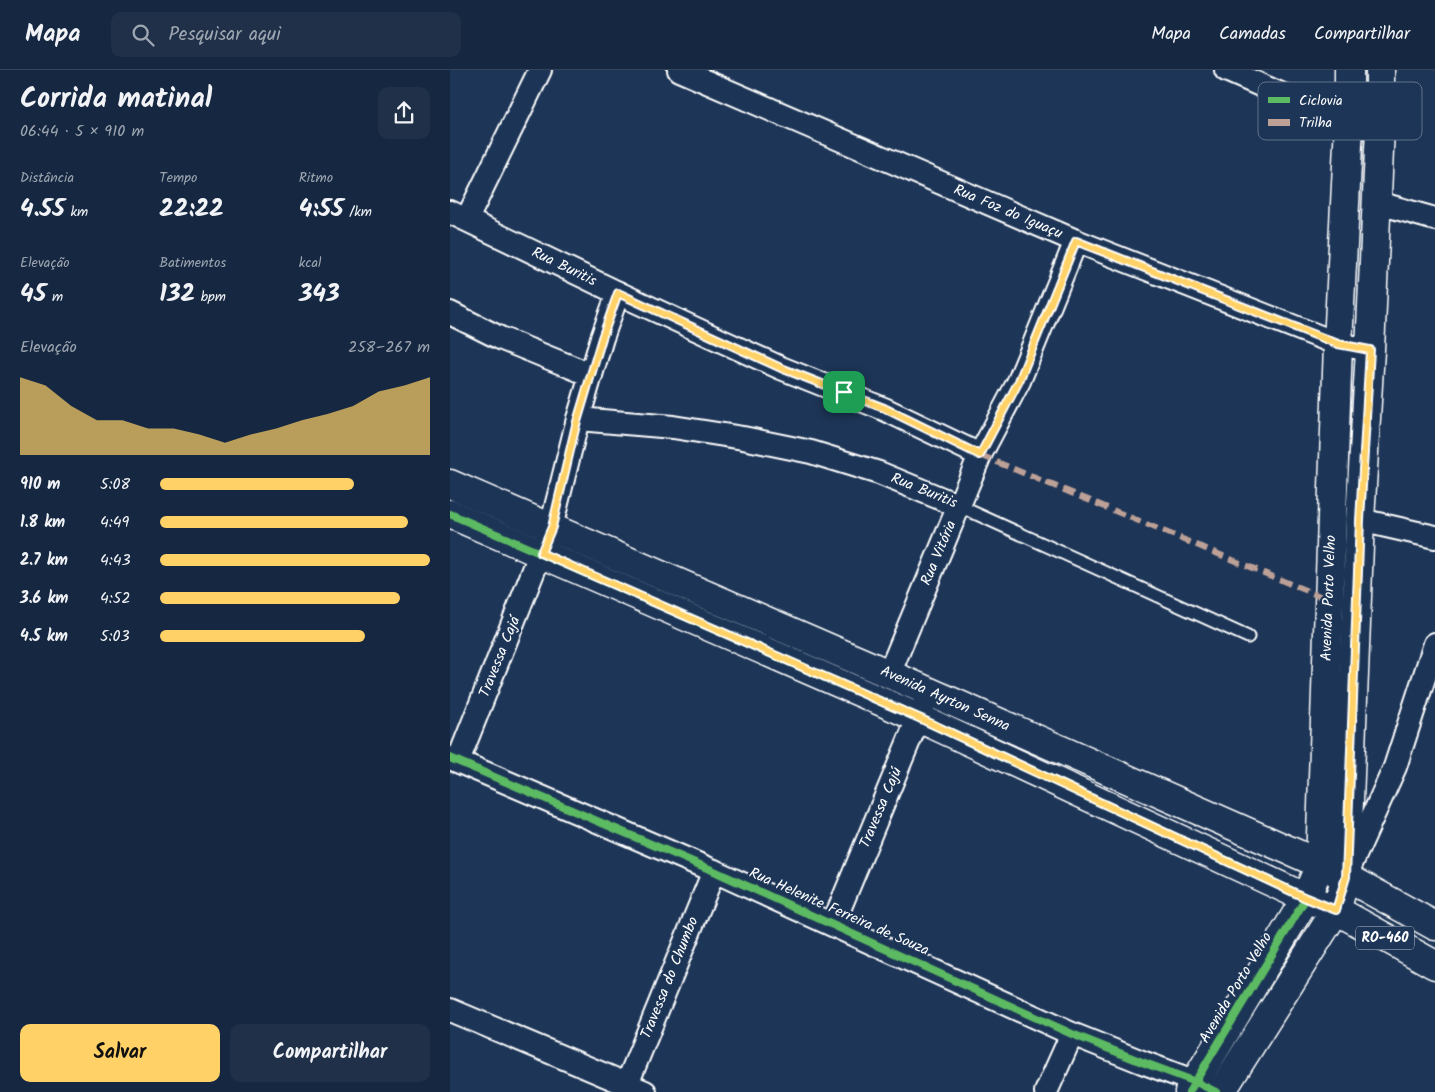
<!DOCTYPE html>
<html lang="pt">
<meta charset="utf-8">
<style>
body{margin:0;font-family:Kalam,sans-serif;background:#1f3048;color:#f1f3f6;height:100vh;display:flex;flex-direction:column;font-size:19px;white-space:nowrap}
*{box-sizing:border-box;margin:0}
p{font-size:16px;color:#9ea6b1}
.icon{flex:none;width:28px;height:28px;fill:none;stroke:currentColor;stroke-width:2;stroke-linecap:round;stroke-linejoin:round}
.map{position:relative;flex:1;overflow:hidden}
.drawer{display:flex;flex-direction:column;background:#162841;width:450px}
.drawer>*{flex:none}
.pin{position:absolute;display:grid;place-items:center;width:42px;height:42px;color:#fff;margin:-21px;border-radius:10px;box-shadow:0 2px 8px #0006}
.round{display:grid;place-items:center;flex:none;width:52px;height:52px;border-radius:10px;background:#1f3048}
.head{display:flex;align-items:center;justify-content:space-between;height:85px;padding:0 20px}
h1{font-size:28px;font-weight:600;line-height:38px}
.metrics{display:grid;grid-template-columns:repeat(3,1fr);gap:8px;height:85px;padding:5px 20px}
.metrics div{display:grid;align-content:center}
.metrics b{font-size:25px;font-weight:600}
.metrics small{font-size:14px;font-weight:400}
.metrics p{font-size:14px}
.chart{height:140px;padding:10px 20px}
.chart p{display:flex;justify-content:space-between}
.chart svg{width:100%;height:90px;margin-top:5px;fill:#ffd166;opacity:.7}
.cta{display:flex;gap:10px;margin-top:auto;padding:10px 20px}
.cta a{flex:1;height:58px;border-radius:10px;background:#ffd166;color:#111;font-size:20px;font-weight:600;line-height:58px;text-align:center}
.cta a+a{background:#1f3048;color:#f1f3f6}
ul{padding:0 20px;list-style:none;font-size:16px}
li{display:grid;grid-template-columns:80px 60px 1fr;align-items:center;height:38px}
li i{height:12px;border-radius:6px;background:#ffd166}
header{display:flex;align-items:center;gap:30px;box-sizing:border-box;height:70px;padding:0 25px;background:#162841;border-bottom:1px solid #35445a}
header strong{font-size:24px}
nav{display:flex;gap:28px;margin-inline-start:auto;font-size:18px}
.search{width:350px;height:45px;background:#1f3048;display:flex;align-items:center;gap:12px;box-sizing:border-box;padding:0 18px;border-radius:10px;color:#9ea6b1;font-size:19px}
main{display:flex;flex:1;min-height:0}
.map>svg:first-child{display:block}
</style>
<header>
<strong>Mapa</strong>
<div class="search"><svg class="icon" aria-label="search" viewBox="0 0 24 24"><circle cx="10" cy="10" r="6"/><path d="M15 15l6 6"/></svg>Pesquisar aqui</div>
<nav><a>Mapa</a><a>Camadas</a><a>Compartilhar</a></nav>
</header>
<main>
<section class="drawer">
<div class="head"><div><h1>Corrida matinal</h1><p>06:44 · 5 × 910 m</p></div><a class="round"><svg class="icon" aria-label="share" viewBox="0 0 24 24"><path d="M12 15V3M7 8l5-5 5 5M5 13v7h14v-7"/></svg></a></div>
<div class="metrics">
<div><p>Distância</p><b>4.55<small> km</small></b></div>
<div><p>Tempo</p><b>22:22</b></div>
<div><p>Ritmo</p><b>4:55<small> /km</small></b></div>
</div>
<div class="metrics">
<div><p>Elevação</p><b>45<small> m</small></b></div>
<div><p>Batimentos</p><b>132<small> bpm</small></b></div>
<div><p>kcal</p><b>343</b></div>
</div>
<div class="chart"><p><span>Elevação</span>258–267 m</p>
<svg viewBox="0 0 160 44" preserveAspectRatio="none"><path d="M0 44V6L10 10L20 20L30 27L40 27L50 31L60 31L70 34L80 38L90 34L100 31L110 27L120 24L130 20L140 13L150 10L160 6V44z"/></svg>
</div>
<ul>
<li><b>910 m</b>5:08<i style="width:72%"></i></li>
<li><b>1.8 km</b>4:49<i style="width:92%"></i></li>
<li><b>2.7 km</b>4:43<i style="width:100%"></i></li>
<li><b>3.6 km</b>4:52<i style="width:89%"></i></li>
<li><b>4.5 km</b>5:03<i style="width:76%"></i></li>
</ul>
<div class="cta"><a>Salvar</a><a>Compartilhar</a></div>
</section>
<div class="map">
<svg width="985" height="1022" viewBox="0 0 985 1022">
<rect width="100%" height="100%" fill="#1d3557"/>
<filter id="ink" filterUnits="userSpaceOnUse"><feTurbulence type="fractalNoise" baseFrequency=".02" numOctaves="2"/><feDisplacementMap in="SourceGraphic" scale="10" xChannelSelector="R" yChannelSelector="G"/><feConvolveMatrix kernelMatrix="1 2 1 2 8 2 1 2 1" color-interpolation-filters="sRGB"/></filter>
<g filter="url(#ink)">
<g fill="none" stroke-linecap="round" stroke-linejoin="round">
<g stroke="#fff" stroke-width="15">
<path id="service" d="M509 436 798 567"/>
</g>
<g stroke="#fff" stroke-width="26">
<g id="minor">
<path d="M229 0 626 171 888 274 920 280"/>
<path d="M776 0 899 54 930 58"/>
<path d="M925 132 985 149"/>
<path d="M0 142 168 223 274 272 331 298 434 339 530 385"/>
<path d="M17 149 90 0"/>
<path d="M0 243 50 268 141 305"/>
<path d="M128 349 223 357 293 368 361 382 429 403 509 436"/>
<path d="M910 450 985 467"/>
<path d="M439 604 530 385 569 311 626 171"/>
<path d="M0 688 264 801 622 964 692 992 746 1012 760 1019"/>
<path d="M8 691 101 457 128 349 152 268 168 223"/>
<path d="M898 801 945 697 985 574"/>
<path d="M383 854 475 632"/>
<path d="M0 940 195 1022"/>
<path d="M177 1014 264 801"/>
<path d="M596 1022 622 964"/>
</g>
</g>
<g stroke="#fff" stroke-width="31">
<g id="tertiary">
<path d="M0 414 439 604 870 794"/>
<path d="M0 444 469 648 856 828 739 1022"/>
<path d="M771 1022 886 840"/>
</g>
</g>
<g stroke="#fff" stroke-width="31">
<g id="secondary">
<path d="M856 828 870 794 888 274 899 54V0"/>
<path d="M886 840 896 807 910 450 920 280 930 58V0"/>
</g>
</g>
<g stroke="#fff" stroke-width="31">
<g id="primary">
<path d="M870 794 896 807 985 856"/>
<path d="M856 828 886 840 985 895"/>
</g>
</g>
<use href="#service" stroke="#1d3557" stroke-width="11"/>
<use href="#minor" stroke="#1d3557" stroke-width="22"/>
<use href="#tertiary" stroke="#1d3557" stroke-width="28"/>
<use href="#secondary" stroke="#1d3557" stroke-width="28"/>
<use href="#primary" stroke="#1d3557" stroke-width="28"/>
<path stroke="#bda197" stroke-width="6" stroke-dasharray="12 6" stroke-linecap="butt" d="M530 385 879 530"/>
<g stroke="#1d3557" stroke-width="11">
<g id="cycleway">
<path d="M0 444 469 648 856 828 739 1022"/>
<path d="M0 688 264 801 622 964 692 992 746 1012 766 1022"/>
</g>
</g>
<use href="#cycleway" stroke="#5cba63" stroke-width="8"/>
</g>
</g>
<g fill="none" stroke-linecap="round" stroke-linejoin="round" filter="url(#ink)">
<g stroke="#fff" stroke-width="10">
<path id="route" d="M626 171 888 274 920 280 910 450 896 807 886 840 856 828 469 648 91 483 102 457 126 355 152 268 168 223 331 298 434 338 530 385 569 311Z"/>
</g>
<use href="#route" stroke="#ffd166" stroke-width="6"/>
</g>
<g text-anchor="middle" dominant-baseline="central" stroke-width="4.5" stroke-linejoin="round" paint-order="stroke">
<rect fill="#1d3557" stroke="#bbc2cd" stroke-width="1" x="906" y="856.5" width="58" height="23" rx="4"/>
<g font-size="14" font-weight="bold" fill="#fff">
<text x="935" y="868">RO-460</text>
</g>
<g font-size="15" fill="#fff" stroke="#1d3557">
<text transform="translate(558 142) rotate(23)">Rua Foz do Iguaçu</text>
<text transform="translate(114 197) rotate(26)">Rua Buritis</text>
<text transform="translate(474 421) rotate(22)">Rua Buritis</text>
<text transform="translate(489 483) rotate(-67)">Rua Vitória</text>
<text transform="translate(879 528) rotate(-88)">Avenida Porto Velho</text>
<text transform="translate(50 587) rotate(-68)">Travessa Cajá</text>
<text transform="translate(495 629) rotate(24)">Avenida Ayrton Senna</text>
<text transform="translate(431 738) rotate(-67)">Travessa Cajú</text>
<text transform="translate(389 842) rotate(24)">Rua Helenite Ferreira de Souza</text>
<text transform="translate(220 908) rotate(-68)">Travessa do Chumbo</text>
<text transform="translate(786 918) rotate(-59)">Avenida Porto Velho</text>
</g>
</g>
<rect x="808" y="12" width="164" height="58" rx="8" fill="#1d3557" stroke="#617289" stroke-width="1"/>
<rect x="818" y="27" width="22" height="6" fill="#5cba63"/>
<rect x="818" y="49" width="22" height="7" fill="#bda197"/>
<g font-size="14" fill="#fff">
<text x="849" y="35">Ciclovia</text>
<text x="849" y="57">Trilha</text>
</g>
</svg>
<div class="pin" style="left:394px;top:322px;background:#1e9e55"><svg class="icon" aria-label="arrive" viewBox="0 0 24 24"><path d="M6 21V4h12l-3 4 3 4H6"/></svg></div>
</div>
</main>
